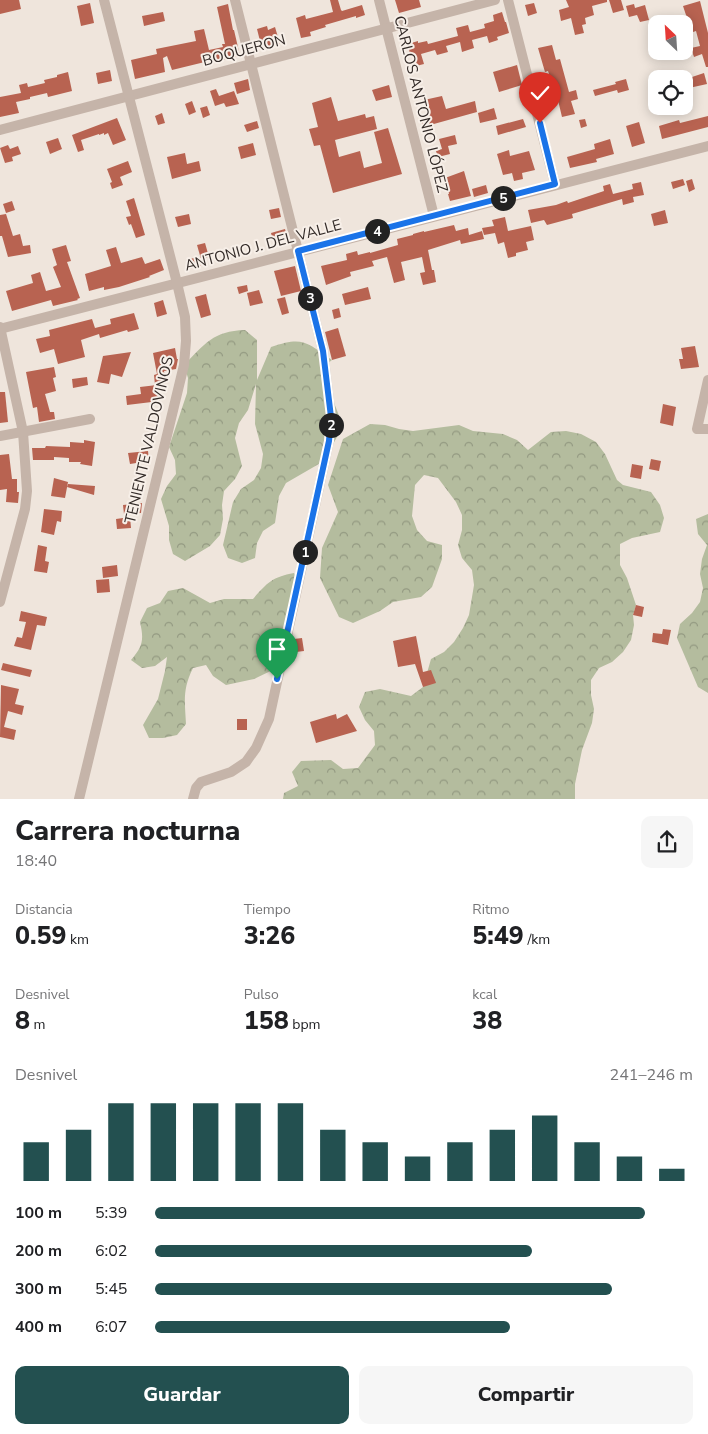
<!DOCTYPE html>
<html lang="es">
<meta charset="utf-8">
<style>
body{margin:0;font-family:"Nunito Sans",sans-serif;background:#f6f6f6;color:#202124;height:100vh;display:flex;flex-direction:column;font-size:19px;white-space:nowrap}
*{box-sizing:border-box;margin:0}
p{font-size:16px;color:#757577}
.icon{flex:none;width:28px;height:28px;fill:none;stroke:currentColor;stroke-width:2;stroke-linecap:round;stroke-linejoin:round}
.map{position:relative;height:799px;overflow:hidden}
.drawer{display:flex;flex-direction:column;background:#fff;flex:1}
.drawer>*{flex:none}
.needle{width:32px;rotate:335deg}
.tools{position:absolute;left:648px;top:15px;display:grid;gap:10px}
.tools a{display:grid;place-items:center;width:45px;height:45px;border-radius:10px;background:#fff;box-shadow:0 2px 12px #0003;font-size:25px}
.pin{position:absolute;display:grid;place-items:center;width:42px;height:42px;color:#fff;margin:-51px -21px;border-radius:50% 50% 50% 0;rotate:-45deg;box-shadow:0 0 5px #0007}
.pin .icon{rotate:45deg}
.km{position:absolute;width:25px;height:25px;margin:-12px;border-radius:50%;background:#222;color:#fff;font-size:14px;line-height:25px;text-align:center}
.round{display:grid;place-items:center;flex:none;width:52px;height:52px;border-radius:10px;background:#f6f6f6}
.summary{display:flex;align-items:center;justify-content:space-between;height:85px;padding:0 15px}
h1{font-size:28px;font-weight:800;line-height:38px}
.figures{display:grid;grid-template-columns:repeat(3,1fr);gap:8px;height:85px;padding:5px 15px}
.figures div{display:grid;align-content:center}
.figures b{font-size:25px;font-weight:800}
.figures small{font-size:14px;font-weight:400}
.figures p{font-size:14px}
.chart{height:140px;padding:10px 15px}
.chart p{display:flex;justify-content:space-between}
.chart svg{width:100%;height:90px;margin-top:5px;stroke:#235050;stroke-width:6}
.button{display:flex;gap:10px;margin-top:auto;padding:10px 15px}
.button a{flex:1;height:58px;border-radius:10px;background:#235050;color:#fff;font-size:20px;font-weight:800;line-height:58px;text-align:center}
.button a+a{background:#f6f6f6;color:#202124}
ul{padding:0 15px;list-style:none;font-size:16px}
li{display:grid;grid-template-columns:80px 60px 1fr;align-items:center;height:38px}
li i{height:12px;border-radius:6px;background:#235050}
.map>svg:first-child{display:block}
</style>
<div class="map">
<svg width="708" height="799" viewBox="0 0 708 799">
<defs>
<pattern id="forest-crowns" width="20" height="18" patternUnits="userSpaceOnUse" patternTransform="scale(1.25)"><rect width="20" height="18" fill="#b4bc9e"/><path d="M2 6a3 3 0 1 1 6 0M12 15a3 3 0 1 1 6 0" fill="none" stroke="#939981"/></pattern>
</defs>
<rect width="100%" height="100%" fill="#efe5dc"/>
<g fill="url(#forest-crowns)">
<path d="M245 330 257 340V380L271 347C303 336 306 342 332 360L327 364 330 392 341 421 338 435 324 461 286 483 279 496 275 523 263 531 257 543 255 558 242 563 228 558 223 545 233 502 241 489 254 480 261 468 263 454 255 424 256 384 248 410 239 423 235 438 242 466 235 479 224 491 222 505 223 519 220 535 210 546 185 561 173 554 169 540V526L161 499 167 486 176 474 175 460 169 447 187 393 188 378 184 365C205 344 213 331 245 330Z"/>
<path d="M370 424 385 425 399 429 413 431 459 425 473 431 503 434 517 440 528 450 551 432 566 431 581 434 596 442 605 454 617 480 623 485 651 492 660 505 664 518 660 532 632 538 620 544V565L627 578 636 605 633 615 634 625 631 640 623 652 612 662 599 668 591 680V695L594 709 592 723 582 750 575 784V799H283L284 793 298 786 292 772 301 761 331 760 343 769 358 768 375 745 374 731 365 720 359 707 365 692 380 689 411 696 423 687 431 659 444 652 454 642 463 628 469 615 474 585 472 570 462 558 458 545 462 530V515L456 502 438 478 424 475 415 485 412 516 417 530 427 541 442 545V559L432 587 421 597 393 602 380 611 353 623 339 617 320 578 322 548 338 512 328 485 343 439Z"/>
<path d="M708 514V693L698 687 677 638 680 624 692 613 700 602 703 588 700 574 702 559 707 545 698 534 696 519Z"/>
<path d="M294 573 300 586V600L295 614 285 624 279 637 281 652V666L254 679 226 685 213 676 206 665 193 668C182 690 185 702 186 724L177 735 163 738H149L143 725 158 699 165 671 167 657 155 666 142 668 131 660C143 646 144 640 140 622L147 608 160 603 168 591 183 588 210 603 224 599H253C267 583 272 577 294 573Z"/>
</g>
<g fill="#b86351">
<path d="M0 0H19L21 9 0 14Z"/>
<path d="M330 0H338L341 10 342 11 362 5 365 15 356 18V16L325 25 326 27 310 32 311 36 301 38 296 18 305 15 306 19 333 12Z"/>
<path d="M395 0H419L421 7 399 13Z"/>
<path d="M566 0H607V2L592 6 594 15 585 18 586 24 582 25 584 33 575 35 571 18 561 21 559 10 569 7Z"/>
<path d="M609 0H621L624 10 613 13Z"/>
<path d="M700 1 708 33V67H706L702 54 694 57 691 48 700 46 696 31 684 35V22L688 21 683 6Z"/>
<path d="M90 3 94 23 81 26 77 6Z"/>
<path d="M534 3 537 13 528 16 525 5Z"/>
<path d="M228 4 233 30H234L240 56 214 62 213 60 172 70 167 56 163 58 165 72 135 79 131 60 157 54 156 49 196 41 194 31 204 29 209 50 223 47 222 44H225L217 7Z"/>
<path d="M634 4 635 8 645 5 649 20 640 22 637 15 629 17 626 6Z"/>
<path d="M163 12 165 21 144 26 142 16Z"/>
<path d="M502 12 505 22H506L509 33 497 37 498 40 489 43 487 36 472 40 474 48 462 52 460 42 446 46 448 52 437 55 435 50 421 54 424 64 416 66 413 54H410L408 44 418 41V43L427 41 428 44 458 36 456 28 468 25 470 32 485 28 484 24 494 21 493 15Z"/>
<path d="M267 26 268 30 275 27 280 44 262 49 257 29Z"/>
<path d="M552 45 556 60 560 59 569 92 576 90 578 99 571 101 575 114 562 117 556 92H555L548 71 545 72 538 48Z"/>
<path d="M517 65 522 85 499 92 493 72Z"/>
<path d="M110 70 112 81 98 84 96 73Z"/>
<path d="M68 72 72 91 48 97 47 93 30 97V99L16 102 19 113 0 117V97L21 93 19 85 27 83 28 87 45 83 44 80 57 77V75Z"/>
<path d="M704 73 707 84 689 88 686 79Z"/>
<path d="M248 79 250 90 237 94 234 83Z"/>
<path d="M626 79 629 90 618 93 617 90 595 96 593 90 616 84 615 82Z"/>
<path d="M389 85 392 97 376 101 372 90Z"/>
<path d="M216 89 219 96 234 91 239 104 226 107 224 103 215 106 210 91Z"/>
<path d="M442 96 446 109 475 101 477 112 423 127 420 116 428 114 424 100Z"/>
<path d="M331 97 338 121 365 114 366 118 374 116 377 129 335 140 339 157 360 151 364 168 382 163 374 132 388 128 402 174 333 193 320 145 314 146 309 129 318 127 312 103Z"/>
<path d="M192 101 196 112 189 115 185 104Z"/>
<path d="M207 106 210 115 203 118 200 108Z"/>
<path d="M494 108 497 119 480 123 478 113Z"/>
<path d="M162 113 165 123 158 125 155 116Z"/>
<path d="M708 116V127L662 139 659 126 679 120 680 123Z"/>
<path d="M117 118 126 140 113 145 108 133 104 135V133L99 135V134L81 140 84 150 78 152 72 135Z"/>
<path d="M523 119 526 127 498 135 496 126Z"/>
<path d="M585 119 587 126 581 128 579 120Z"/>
<path d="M257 121 259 128 247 132 244 125Z"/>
<path d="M639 122 645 143 632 147 626 126Z"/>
<path d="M455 135 457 144 448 146 450 154 438 157 436 151 442 149 439 139Z"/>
<path d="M58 138 62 149 50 154 46 142Z"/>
<path d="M610 139 614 154 596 159 597 162 570 168 567 157 595 149 594 144Z"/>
<path d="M253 143 256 155 241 159 238 147Z"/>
<path d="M8 145 10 149 18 146 21 154 12 157 13 161 5 163 0 148Z"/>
<path d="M509 150 510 156 529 151 535 170 522 173 523 179 514 181 512 173 503 175 497 154Z"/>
<path d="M185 153 187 164 199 161 201 171 172 179 167 157Z"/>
<path d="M128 161 132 172 120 177 123 185 112 189 110 183 112 182 107 169Z"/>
<path d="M464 171 471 196 450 201 448 194H449L445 178Z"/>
<path d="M683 179 685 185 673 189 671 182Z"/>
<path d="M692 179 695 189 689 192 686 181Z"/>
<path d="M641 182 644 195 633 197 634 202 623 205 622 199 572 214 573 218 547 225 544 220 531 223 528 210 556 205 567 201 568 203 604 191 603 186 610 184 613 194 633 189 632 184Z"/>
<path d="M486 185 488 193 474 197 472 189Z"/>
<path d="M134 198 145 235 136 238 131 224 129 225 126 217 131 216 126 201Z"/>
<path d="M12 201 15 210 6 213 3 204Z"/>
<path d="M279 208 281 217 271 219 269 210Z"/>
<path d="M665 210 668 223 654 226 651 214Z"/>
<path d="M6 214 13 236 20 234 23 246 30 245 31 253 8 257 2 236H0V215Z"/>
<path d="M189 214 191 224 178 227 175 217Z"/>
<path d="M505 217 508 231 531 226 534 240 526 242 528 250 516 253V256L508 258 504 242 498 244 495 233 484 235 482 228 494 226 492 220Z"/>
<path d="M454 225 456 231 468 228 469 235 482 231 484 239 461 244 460 240 428 250 432 270H434L436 282 423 285 420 273 425 272 422 257 401 262 405 280 394 283 387 257 372 261 374 266 350 272 351 276 326 285 321 266 347 260 346 254 357 251 358 255 370 252V253L398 245 397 239 413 235V234L424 231V232Z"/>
<path d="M285 229 288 241 274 244 271 233Z"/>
<path d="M205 243 209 257 201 259 197 245Z"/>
<path d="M66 245 71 261 67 262 80 298 77 299 78 300 53 306 51 300 12 311 6 291 33 283 31 275 40 272 46 291 61 287 53 267 57 265 52 249Z"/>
<path d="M116 247 121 263 142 257 145 264 160 259 164 270 149 276 150 277 119 287 104 290V287L89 291 85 274 111 266 106 250Z"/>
<path d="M198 257 201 266 188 269 186 260Z"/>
<path d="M295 266 301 291 281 296 274 271Z"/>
<path d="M247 285 248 291 239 294 237 287Z"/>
<path d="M368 287 371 299 345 305 342 294Z"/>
<path d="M259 290 263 303 250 306 247 293Z"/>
<path d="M206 294 211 315 201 318 195 297Z"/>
<path d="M285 297 289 313 282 315 277 299Z"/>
<path d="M163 300 167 314 157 317 154 303Z"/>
<path d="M339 308 341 317 334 319 332 310Z"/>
<path d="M134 313 139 329 128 332 127 330 100 338 99 334 81 340 85 357 58 364 54 349 40 353 36 339 50 336 49 330 92 319 95 328 111 324 110 319Z"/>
<path d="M338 328 346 356 332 360 325 332Z"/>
<path d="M695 346 699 367 681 369 679 359H683L681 348Z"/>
<path d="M175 348 177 359H178L176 369 164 371 166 383 155 385 154 375 157 374 153 353Z"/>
<path d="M131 352 122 377 111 374 109 384 97 382 103 356Z"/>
<path d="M54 367 56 377 53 378 56 391 45 394 50 412H54L55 419 39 422 37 407 33 408 26 372Z"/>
<path d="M87 377 88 385 73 388 72 379Z"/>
<path d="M157 385 160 401 127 405 126 396 141 394 140 387Z"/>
<path d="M0 392H5L8 422 0 423Z"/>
<path d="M663 404 676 407 673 426 660 423Z"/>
<path d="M84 440 95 442 92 466 80 464 81 462H69V458L54 457V460H33L32 448H45L46 446 70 447V442L84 443Z"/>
<path d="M148 451 149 461 130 464 128 453Z"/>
<path d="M9 454 12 479H17V492H19L18 503 6 502 7 489 0 490V455Z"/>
<path d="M651 459 661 461 659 471 649 469Z"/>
<path d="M632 464 643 466 641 479 630 477Z"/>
<path d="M54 478 68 482 65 498 51 496Z"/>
<path d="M68 484 95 486 94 495 67 487Z"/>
<path d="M142 503 141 513 124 514 123 505Z"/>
<path d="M44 509 62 511 61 522 57 521 54 535 41 532Z"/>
<path d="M130 517 131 528 117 529 116 519Z"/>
<path d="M38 545 47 547 45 561 49 562 47 573 34 571Z"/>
<path d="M117 565 118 576 103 578 102 567Z"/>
<path d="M109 579 110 592 97 593 96 580Z"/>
<path d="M636 605 644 607 642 617 633 615Z"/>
<path d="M21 611 47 617 45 626 37 625 31 650 14 646 17 637 22 638 26 622 19 621Z"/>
<path d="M663 629 671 630 668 645 652 642 653 633 662 634Z"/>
<path d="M416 636 423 672 431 670 436 683 423 687 415 664 398 667 393 641Z"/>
<path d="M302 638 304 651 296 652 294 639Z"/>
<path d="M3 663 32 670 30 677 1 670Z"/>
<path d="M1 685 19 689 15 704 24 706 22 715 8 711 4 727 16 730 14 740 0 737Z"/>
<path d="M336 714 337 719 347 714 357 731 316 743 310 722Z"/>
<rect x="237" y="719" width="10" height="11"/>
</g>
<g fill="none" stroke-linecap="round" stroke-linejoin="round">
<g stroke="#c5b4a9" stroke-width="10">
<path d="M379 0 434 216"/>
<path d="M508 0 555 184"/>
<path d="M0 130 495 0"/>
<path d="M0 327 23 432 27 491 25 509 0 602"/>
<path d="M0 329 708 146"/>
<path d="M708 380 697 429H708"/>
<path d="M0 436 90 419"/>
<path d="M79 799 184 365 186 341 185 317 177 283 104 0"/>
<path d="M193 799 196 788 201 782 231 772 246 762 256 748 269 719 329 441 331 417 323 351 235 0"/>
</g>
</g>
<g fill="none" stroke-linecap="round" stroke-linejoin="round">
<g stroke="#fff" stroke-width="10">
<path id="route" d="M277 679 329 441 331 417 323 351 298 251 555 184 540 123"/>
</g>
<use href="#route" stroke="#1a73e8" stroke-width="6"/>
</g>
<g text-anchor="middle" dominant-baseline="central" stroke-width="4" stroke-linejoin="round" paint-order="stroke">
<g font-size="15" fill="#332b28" stroke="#f7efe8">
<text transform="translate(244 50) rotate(-15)">BOQUERON</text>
<text transform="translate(421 104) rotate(76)">CARLOS ANTONIO LÓPEZ</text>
<text transform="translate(263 245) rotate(-15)">ANTONIO J. DEL VALLE</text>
<text transform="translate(149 440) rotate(-77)">TENIENTE VALDOVINOS</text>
</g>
</g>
</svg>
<div class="tools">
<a><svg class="needle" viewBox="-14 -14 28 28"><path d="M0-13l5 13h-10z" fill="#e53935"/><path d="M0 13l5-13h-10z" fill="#757577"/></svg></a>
<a><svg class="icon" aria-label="locate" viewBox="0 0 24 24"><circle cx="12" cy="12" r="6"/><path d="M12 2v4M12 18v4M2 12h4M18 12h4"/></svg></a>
</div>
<div class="pin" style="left:277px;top:679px;background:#1e9e55"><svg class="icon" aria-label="arrive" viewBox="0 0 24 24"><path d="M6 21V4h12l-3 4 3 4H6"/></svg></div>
<div class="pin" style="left:540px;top:123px;background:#d93025"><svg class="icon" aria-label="check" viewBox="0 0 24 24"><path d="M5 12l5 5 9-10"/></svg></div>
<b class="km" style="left:305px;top:552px">1</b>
<b class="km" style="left:331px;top:425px">2</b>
<b class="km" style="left:310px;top:298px">3</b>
<b class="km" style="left:377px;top:231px">4</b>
<b class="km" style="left:503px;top:198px">5</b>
</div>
<section class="drawer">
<div class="summary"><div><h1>Carrera nocturna</h1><p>18:40</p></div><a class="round"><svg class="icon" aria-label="share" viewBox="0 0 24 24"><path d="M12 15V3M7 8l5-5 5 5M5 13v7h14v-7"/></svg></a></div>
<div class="figures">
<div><p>Distancia</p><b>0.59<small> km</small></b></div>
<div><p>Tiempo</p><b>3:26</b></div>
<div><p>Ritmo</p><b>5:49<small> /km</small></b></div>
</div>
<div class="figures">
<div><p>Desnivel</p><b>8<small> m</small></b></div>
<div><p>Pulso</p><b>158<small> bpm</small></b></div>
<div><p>kcal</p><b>38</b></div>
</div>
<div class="chart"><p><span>Desnivel</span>241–246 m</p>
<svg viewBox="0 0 160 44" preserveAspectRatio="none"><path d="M5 44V25M15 44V19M25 44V6M35 44V6M45 44V6M55 44V6M65 44V6M75 44V19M85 44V25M95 44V32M105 44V25M115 44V19M125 44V12M135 44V25M145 44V32M155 44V38"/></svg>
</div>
<ul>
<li><b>100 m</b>5:39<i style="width:91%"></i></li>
<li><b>200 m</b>6:02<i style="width:70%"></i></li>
<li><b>300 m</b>5:45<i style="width:85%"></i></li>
<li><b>400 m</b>6:07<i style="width:66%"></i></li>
</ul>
<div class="button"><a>Guardar</a><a>Compartir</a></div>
</section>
